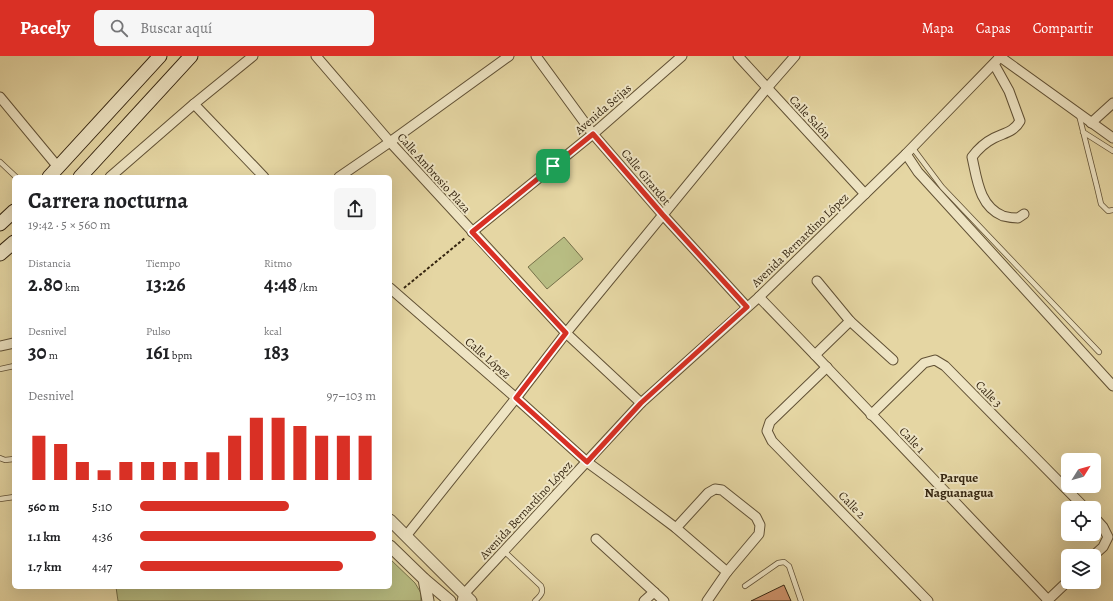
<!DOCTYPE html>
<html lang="es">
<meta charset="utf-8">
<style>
body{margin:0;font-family:Alegreya,serif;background:#f6f6f6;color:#202124;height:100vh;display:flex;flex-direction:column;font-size:15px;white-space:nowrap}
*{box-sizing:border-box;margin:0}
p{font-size:13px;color:#757577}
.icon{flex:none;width:22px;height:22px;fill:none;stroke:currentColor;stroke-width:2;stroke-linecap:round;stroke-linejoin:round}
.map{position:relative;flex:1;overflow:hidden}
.sheet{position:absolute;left:12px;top:119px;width:380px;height:414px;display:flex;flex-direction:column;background:#fff;border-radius:6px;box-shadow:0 4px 16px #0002}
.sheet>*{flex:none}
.needle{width:26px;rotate:53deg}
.controls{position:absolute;left:1061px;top:397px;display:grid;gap:8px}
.controls a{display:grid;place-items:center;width:40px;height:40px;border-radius:6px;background:#fff;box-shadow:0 4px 16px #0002;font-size:20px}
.pin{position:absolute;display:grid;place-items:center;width:34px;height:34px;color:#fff;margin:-17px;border-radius:8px;box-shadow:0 2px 6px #0006}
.round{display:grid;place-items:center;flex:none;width:42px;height:42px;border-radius:6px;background:#f6f6f6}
.head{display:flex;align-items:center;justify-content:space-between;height:68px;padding:0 16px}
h1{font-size:22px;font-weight:600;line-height:30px}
.figures{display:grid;grid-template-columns:repeat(3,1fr);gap:6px;height:68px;padding:4px 16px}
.figures div{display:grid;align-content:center}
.figures b{font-size:20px;font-weight:600}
.figures small{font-size:11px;font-weight:400}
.figures p{font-size:11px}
.chart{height:112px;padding:8px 16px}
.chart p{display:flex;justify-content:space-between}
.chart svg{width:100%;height:72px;margin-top:4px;stroke:#d93025;stroke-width:6}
ul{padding:0 16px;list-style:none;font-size:13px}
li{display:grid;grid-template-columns:64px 48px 1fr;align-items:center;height:30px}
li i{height:10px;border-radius:5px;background:#d93025}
header{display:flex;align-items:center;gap:24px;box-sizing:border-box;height:56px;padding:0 20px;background:#d93025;color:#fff}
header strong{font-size:19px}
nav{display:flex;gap:22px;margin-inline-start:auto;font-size:14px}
.search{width:280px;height:36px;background:#f6f6f6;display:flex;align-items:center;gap:10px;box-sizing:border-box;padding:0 14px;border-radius:6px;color:#757577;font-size:15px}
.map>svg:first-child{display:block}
</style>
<header>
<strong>Pacely</strong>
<div class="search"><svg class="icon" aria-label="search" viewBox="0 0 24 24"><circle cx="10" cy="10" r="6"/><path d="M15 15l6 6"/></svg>Buscar aquí</div>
<nav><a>Mapa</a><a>Capas</a><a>Compartir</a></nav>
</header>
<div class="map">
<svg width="1113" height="545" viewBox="0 0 1113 545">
<rect width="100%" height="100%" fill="#e5d6a3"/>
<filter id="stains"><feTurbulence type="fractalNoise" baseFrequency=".005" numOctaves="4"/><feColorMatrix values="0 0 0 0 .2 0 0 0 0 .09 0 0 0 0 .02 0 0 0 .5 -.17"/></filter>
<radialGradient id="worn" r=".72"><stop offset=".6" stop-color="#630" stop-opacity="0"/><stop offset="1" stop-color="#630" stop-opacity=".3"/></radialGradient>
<g fill="#b8bd83" stroke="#76714a">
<path d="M564 181 583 203 547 233 528 211Z"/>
<path d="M390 503 415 527 421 537V545H118L116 531H390Z"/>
</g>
<path fill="#cf936c" stroke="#352510" d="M784 529 791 545H751Z"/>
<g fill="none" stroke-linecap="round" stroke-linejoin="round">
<g stroke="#615135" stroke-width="6">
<g id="service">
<path d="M1079 59 1097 131 1101 148 1108 155 1113 154"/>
<path d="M1083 76 1113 95"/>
<path d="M912 91 942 131 1099 296"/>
<path d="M0 106 16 121"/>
<path d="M0 313 14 310"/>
<path d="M0 402 5 404 14 403"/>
<path d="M0 443 14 441"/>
<path d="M504 495 541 530C544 537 540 540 535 545"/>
<path d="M745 530 778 507 784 506 789 510 801 545"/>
</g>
</g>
<g stroke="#615135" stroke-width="11">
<g id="minor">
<path d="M316 0 390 86 566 277 641 347"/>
<path d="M536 0 593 78 663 159 747 251"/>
<path d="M738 0 865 138"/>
<path d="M999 0 1113 82"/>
<path d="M994 8 1009 35 1020 65C1014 76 1004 77 994 82 984 87 978 93 972 101 977 123 979 150 1003 160 1007 161 1013 162 1018 162L1024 158"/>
<path d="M0 41 58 111"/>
<path d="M194 48 264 121"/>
<path d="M1091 67 1113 47"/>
<path d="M906 98 918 116 1113 330"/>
<path d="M110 121 194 48 253 0"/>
<path d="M339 121 390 86 509 0"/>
<path d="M472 176 593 78 682 0"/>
<path d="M817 225 850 265 893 304"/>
<path d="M390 232 516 342 587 406 624 433 676 472 727 516 707 545"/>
<path d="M759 241C856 341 952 443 1048 544"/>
<path d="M0 290 14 287"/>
<path d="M815 299 850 265"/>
<path d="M827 311 770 366 767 375 772 385 928 545"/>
<path d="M871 359 924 307 935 304 945 310 1085 452"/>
<path d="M676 472 708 437 715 433 722 434 756 461 760 469 759 478 727 516"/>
<path d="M406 480 516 342 566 277 767 32 795 0"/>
<path d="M596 483 664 545"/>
<path d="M1093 500 1103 491 1108 481 1103 471 1094 461"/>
<path d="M462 545 464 538 641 347 759 241 906 98 1001 0"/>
<path d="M644 545 654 536"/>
<path d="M1047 545 1068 525"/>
</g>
</g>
<g stroke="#615135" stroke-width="13">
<g id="tertiary">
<path d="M390 464 471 545"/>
<path d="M390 490 424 523 450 545"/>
<path d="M424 523 428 545"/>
</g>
</g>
<g stroke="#352510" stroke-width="15">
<g id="secondary">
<path d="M49 121 160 0"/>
<path d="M80 121 191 0"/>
<path d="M0 168 14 155"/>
<path d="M0 198 14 186"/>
</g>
</g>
<path stroke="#352510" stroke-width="2" stroke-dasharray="3 2" stroke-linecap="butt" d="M404 232 465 182"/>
<use href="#service" stroke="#eee4c3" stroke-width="4.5"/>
<use href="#minor" stroke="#eee4c3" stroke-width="9"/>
<use href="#tertiary" stroke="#eee4c3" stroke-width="11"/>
<use href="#secondary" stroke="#eee4c3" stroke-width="13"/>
</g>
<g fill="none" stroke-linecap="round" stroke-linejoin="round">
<g stroke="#fff" stroke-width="8">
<path id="route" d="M593 78 663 159 747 251 641 347 587 406 516 342 566 277 472 176Z"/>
</g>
<use href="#route" stroke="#d93025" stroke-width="5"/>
</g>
<g text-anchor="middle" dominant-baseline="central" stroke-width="4" stroke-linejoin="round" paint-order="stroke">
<g font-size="12" fill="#352510" stroke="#eee4c3">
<text transform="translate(603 53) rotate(-41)">Avenida Seijas</text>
<text transform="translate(810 61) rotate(47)">Calle Salón</text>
<text transform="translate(434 117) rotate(48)">Calle Ambrosio Plaza</text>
<text transform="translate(646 121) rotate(50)">Calle Girardot</text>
<text transform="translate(800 184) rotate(-44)">Avenida Bernardino López</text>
<text transform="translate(488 302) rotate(41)">Calle López</text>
<text transform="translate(989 338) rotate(45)">Calle 3</text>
<text transform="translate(912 384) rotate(46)">Calle 1</text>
<text transform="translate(852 449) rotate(46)">Calle 2</text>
<text transform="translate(526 454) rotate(-47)">Avenida Bernardino López</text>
</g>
<g font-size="13" font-weight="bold" fill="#352510" stroke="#eee4c3">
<text x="959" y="421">Parque<tspan x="959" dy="15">Naguanagua</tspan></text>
</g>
</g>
<rect width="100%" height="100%" filter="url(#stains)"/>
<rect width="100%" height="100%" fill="url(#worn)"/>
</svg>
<div class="controls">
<a><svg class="needle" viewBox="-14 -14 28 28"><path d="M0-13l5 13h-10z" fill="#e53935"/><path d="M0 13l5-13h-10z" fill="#757577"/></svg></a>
<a><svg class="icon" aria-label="locate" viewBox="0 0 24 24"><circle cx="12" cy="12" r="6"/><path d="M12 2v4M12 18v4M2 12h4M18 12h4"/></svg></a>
<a><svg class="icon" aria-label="layers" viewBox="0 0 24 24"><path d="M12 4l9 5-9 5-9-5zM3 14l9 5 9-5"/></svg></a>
</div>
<div class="pin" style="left:553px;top:110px;background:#1e9e55"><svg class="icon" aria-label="arrive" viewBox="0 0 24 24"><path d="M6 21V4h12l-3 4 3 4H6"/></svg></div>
<section class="sheet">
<div class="head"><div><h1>Carrera nocturna</h1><p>19:42 · 5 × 560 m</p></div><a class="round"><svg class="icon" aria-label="share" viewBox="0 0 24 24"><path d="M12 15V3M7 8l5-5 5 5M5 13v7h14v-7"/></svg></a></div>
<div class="figures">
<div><p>Distancia</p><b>2.80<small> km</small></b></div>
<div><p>Tiempo</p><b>13:26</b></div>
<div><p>Ritmo</p><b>4:48<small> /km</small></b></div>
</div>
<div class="figures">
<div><p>Desnivel</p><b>30<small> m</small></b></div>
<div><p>Pulso</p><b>161<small> bpm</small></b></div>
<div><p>kcal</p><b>183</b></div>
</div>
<div class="chart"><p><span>Desnivel</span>97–103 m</p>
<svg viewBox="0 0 160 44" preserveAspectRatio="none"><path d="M5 44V17M15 44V22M25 44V33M35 44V38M45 44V33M55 44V33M65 44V33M75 44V33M85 44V27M95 44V17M105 44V6M115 44V6M125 44V11M135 44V17M145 44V17M155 44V17"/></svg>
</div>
<ul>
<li><b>560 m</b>5:10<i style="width:63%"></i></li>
<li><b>1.1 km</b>4:36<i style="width:100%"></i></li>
<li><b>1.7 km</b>4:47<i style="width:86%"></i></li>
</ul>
</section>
</div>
